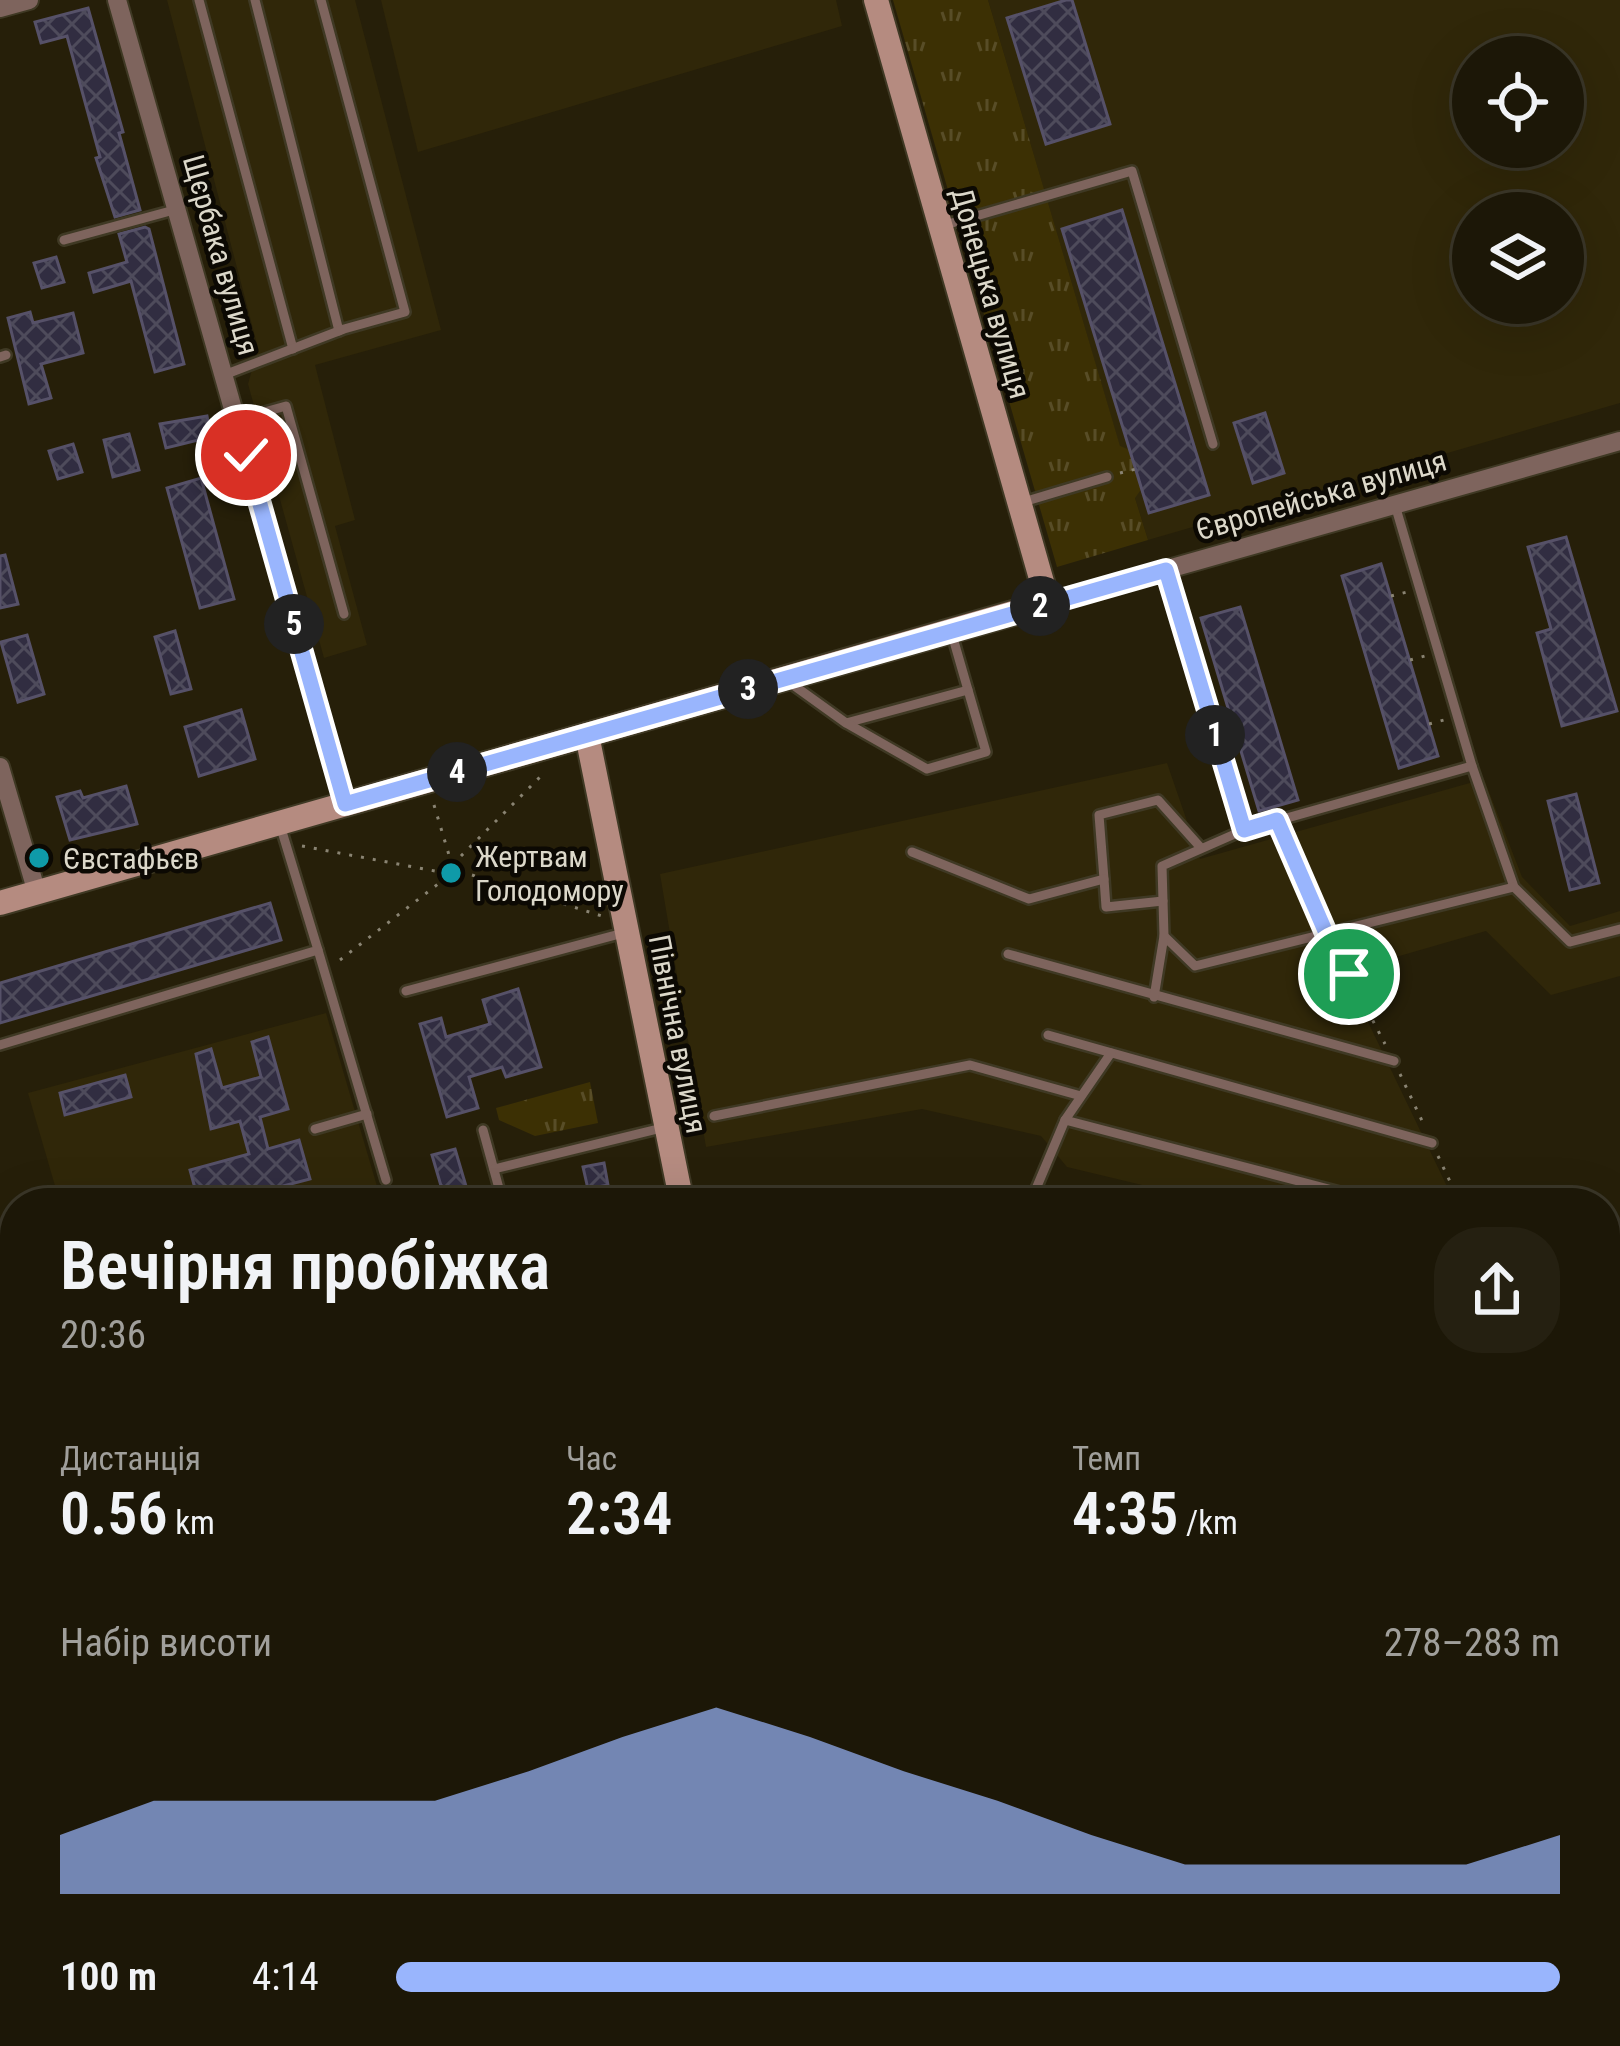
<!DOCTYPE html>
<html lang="uk">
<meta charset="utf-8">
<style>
body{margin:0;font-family:"Roboto Condensed",sans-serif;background:#252011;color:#f1f3f6;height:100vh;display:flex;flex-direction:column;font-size:45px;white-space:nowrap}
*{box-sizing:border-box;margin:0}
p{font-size:39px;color:#a09f9b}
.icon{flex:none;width:66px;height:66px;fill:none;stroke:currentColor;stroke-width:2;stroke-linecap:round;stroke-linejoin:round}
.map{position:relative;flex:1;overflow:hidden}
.sheet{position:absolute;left:0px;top:1188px;width:1620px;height:858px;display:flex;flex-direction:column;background:#1c1707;border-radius:48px 48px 0 0;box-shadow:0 12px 48px #0002,0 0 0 3px #3a3628}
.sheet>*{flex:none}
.buttons{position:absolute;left:1452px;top:36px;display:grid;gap:24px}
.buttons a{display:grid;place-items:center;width:132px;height:132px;border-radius:50%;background:#1c1707;box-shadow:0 12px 48px #0002,0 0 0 3px #3a3628;font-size:60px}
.pin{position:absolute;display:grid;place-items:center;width:102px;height:102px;color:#fff;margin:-51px;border:6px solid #fff;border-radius:50%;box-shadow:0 3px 12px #0007}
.km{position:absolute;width:60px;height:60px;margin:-30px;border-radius:50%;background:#222;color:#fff;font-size:33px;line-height:60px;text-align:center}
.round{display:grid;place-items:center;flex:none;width:126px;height:126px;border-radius:48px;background:#252011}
.overview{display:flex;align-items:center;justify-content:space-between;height:204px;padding:0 60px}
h1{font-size:66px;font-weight:600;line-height:90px}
.stats{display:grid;grid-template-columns:repeat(3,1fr);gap:18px;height:204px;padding:12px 60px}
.stats div{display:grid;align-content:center}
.stats b{font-size:60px;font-weight:600}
.stats small{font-size:33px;font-weight:400}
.stats p{font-size:33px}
.chart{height:336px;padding:24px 60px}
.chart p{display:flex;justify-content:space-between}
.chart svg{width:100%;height:216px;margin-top:12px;fill:#99b5fd;opacity:.7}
ul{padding:0 60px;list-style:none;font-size:39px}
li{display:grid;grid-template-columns:192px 144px 1fr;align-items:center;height:90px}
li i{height:30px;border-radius:15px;background:#99b5fd}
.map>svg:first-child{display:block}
</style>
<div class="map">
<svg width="1620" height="2046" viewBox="0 0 1620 2046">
<defs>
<pattern id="grass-tufts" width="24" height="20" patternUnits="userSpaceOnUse" patternTransform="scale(3)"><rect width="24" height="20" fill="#3c3004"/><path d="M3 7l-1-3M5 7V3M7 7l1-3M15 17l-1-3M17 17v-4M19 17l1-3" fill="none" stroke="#584d27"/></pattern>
<pattern id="building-cross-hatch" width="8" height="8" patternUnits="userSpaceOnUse" patternTransform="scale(3)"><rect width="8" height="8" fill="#312d41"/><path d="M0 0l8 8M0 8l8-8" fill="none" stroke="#4e4b5b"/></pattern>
</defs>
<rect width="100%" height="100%" fill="#261f09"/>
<g fill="#302709" fill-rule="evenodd">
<path d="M167 0H355L441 330 315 365 355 520 335 526 367 645 324 658 248 384 258 348Z"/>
<path d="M381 0H836L842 26 418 152Z"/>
<path d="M988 0H1620V403L1148 540 1135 498 1130 450 1120 447ZM1473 57H1563V147H1473ZM1473 213H1563V303H1473Z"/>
<path d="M1167 763 1200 859 1484 779 1522 877 1570 926 1620 911V976L1551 995 1486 931 1344 972 1455 1203H1217L1067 1167 1041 1136 922 1109 706 1147 660 874Z"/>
<path d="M326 1013 382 1203H60L28 1093Z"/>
<path d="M0 1441H15V1923L0 1926Z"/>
<path d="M1605 1699 1620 1718V1849L1605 1861Z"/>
<path d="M870 2031H1066L994 2046H873Z"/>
</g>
<g fill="url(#grass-tufts)">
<path d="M893 0H988L1120 446 1130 450 1142 488 1135 498 1148 540 1057 567Z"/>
<path d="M590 1082 598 1123 535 1136 499 1120 496 1108Z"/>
</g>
<path fill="#3c3004" d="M15 1547V1660L0 1662V1551Z"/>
<g fill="url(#building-cross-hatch)" stroke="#565168" stroke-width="3">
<path d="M1066 0H1072L1110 124 1046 144 1007 18Z"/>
<path d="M88 8 123 132 119 133 140 210 115 217 96 158 100 157 67 36 41 43 35 22Z"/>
<path d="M1122 210 1209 495 1149 513 1062 229Z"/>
<path d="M145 227 149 229 184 364 155 372 131 281 94 292 89 273 127 262 119 234Z"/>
<path d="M56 257 64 282 42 288 34 263Z"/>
<path d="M30 312 33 323 73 313 83 353 41 364 51 398 29 404 8 318Z"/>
<path d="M1265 413 1284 473 1253 483 1234 423Z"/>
<path d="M207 416 211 437 166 448 160 424Z"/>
<path d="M129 434 139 470 113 477 104 440Z"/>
<path d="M73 444 82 472 58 479 49 451Z"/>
<path d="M201 478 234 599 200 608 167 488Z"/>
<path d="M1566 537 1617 711 1562 726 1537 633 1551 629 1528 547Z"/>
<path d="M5 555 18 604 0 608V556Z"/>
<path d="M1381 564 1438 756 1399 768 1342 576Z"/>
<path d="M1240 607 1298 800 1259 811 1201 618Z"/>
<path d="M175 631 191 689 171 694 155 637Z"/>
<path d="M27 635 44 694 18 702 1 642Z"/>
<path d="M241 710 255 759 199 776 185 727Z"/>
<path d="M126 786 137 824 70 840 57 797 80 791 83 798Z"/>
<path d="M1576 794 1599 883 1570 890 1548 801Z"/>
<path d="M270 903 281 940 0 1023V983Z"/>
<path d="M518 989 541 1067 506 1077 502 1067 469 1077 478 1108 447 1117 420 1024 441 1018 446 1037 490 1024 483 1000Z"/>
<path d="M268 1037 288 1109 260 1117 268 1149 299 1140 310 1179 237 1198 239 1203H199L190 1170 249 1154 240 1121 211 1129 196 1054 211 1049 222 1088 261 1077 252 1042Z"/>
<path d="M125 1075 131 1097 65 1115 60 1093Z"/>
<path d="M455 1149 471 1203H446L432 1155Z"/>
<path d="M604 1163 608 1185 588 1189 583 1167Z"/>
</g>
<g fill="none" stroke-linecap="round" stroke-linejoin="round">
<g stroke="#3f3924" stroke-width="14">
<g id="lane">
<path d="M199 0 293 349"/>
<path d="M255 0 339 331"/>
<path d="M945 225 1132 171 1213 444"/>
<path d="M64 240 174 210"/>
<path d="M0 357 6 355"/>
<path d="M224 375 344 329 405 312 321 0"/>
<path d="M236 420 286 406 344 614"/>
<path d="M1020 503 1107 477"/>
<path d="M1166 570 1244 830 1472 766 1395 505"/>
<path d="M789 682 846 723 968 690 951 631"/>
<path d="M848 724 927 769 986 752 968 690"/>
<path d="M1472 766 1514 887 1570 942 1620 929"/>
<path d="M912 852 1029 899 1104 879 1099 815 1158 800 1201 848"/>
<path d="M1104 879 1106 907 1163 901"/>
<path d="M1164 936 1195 966 1514 887"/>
<path d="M318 950 386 1180"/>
<path d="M1008 954 1394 1061"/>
<path d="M406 991 627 932"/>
<path d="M1154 997 1164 936 1162 866 1244 830"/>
<path d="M1048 1035 1432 1143"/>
<path d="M0 1045 318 950 280 825"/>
<path d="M714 1116 970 1065 1081 1096"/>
<path d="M1065 1120 1382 1203"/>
<path d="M315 1129 367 1114"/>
<path d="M483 1130 503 1203"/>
<path d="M494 1169 666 1127"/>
<path d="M1030 1203 1065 1120 1111 1053"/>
<path d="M1605 1350 1620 1353"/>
<path d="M0 1356H15"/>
<path d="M1605 1553 1620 1571"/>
<path d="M1605 1818 1620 1815"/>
</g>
</g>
<g stroke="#3f3924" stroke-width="22">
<g id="street">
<path d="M117 0 345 804"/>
<path d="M0 8 29 0"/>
<path d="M1048 603 1620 441"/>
<path d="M0 767 37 893"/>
<path d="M1605 1929 1620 1926"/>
<path d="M0 1940 15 1937"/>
<path d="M1617 2012H1620"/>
<path d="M144 2046 220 2031"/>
<path d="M1029 2046 1103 2031"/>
</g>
</g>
<g stroke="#3f3924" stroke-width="28">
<g id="secondary">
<path d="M587 735 682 1203"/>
<path d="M0 903 1048 603 876 0"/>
<path d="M844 2031 847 2046"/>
</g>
</g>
<g stroke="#8a8473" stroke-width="3" stroke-dasharray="3 9" stroke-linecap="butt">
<path d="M1120 473 1136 469"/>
<path d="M1391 596 1407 592"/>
<path d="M1410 660 1425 656"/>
<path d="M1429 724 1444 720"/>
<path d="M434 805 449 855"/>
<path d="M1284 837 1321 922"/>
<path d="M302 846 435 871"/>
<path d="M461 856 545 772"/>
<path d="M472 875 602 916"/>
<path d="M1334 946 1385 1044"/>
<path d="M340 960 438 884"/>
<path d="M1400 1074 1424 1125"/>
<path d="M1438 1156 1460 1203"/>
<path d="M1619 1598 1620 1597"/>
<path d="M1605 1869 1620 1857"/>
<path d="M65 2031 69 2046"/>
<path d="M1357 2031 1374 2046"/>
<path d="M1519 2031 1523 2046"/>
<path d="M1122 2032 1154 2046"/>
<path d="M1434 2046 1444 2031"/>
</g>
<use href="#lane" stroke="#7e645d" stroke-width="9"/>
<use href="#street" stroke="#7e645d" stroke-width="18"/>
<use href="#secondary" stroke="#b58b80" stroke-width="24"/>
</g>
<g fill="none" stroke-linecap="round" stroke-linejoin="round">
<g stroke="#fff" stroke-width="24">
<path id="route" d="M246 455 345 804 1166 570 1244 830 1277 820 1326 933 1349 974"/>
</g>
<use href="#route" stroke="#99b5fd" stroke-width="15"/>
</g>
<g fill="#0f9aa8" stroke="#0c0903" stroke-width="4.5">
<circle cx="39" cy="858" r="12"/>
<circle cx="451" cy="873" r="12"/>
</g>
<g text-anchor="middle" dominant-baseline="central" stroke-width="9" stroke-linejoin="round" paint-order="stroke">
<g font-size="30" fill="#dcd8ca" stroke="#0c0903">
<text transform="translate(221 255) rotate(74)">Щєрбака вулиця</text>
<text transform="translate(991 293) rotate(74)">Донецька вулиця</text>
<text transform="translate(1321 495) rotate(-16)">Європейська вулиця</text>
<text transform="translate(678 1034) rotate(79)">Північна вулиця</text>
</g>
<g font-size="30" fill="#dcd8ca" stroke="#0c0903" text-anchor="start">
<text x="475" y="856">Жертвам<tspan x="475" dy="34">Голодомору</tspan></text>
<text x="63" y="858">Євстафьєв</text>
</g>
</g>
</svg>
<div class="buttons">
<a><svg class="icon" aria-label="locate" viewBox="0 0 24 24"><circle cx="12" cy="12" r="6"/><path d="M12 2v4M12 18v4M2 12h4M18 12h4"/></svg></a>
<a><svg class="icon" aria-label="layers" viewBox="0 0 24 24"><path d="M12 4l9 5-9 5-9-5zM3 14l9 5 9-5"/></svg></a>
</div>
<div class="pin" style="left:1349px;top:974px;background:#1e9e55"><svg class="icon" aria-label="arrive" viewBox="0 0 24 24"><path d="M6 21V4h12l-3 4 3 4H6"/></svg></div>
<div class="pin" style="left:246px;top:455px;background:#d93025"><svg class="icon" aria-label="check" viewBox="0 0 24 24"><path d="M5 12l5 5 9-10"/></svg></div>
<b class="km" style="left:1215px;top:735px">1</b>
<b class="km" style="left:1040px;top:606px">2</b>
<b class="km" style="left:748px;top:689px">3</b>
<b class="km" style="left:457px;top:772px">4</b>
<b class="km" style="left:294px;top:624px">5</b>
<section class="sheet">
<div class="overview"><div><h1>Вечірня пробіжка</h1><p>20:36</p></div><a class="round"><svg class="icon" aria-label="share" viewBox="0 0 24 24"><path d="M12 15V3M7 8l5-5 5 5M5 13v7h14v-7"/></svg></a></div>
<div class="stats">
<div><p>Дистанція</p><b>0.56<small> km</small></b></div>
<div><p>Час</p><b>2:34</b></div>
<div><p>Темп</p><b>4:35<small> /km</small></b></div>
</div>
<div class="chart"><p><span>Набір висоти</span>278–283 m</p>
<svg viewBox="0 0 160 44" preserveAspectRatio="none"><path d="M0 44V32L10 25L20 25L30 25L40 25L50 19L60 12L70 6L80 12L90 19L100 25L110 32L120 38L130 38L140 38L150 38L160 32V44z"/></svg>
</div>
<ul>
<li><b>100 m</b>4:14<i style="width:100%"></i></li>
</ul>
</section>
</div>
